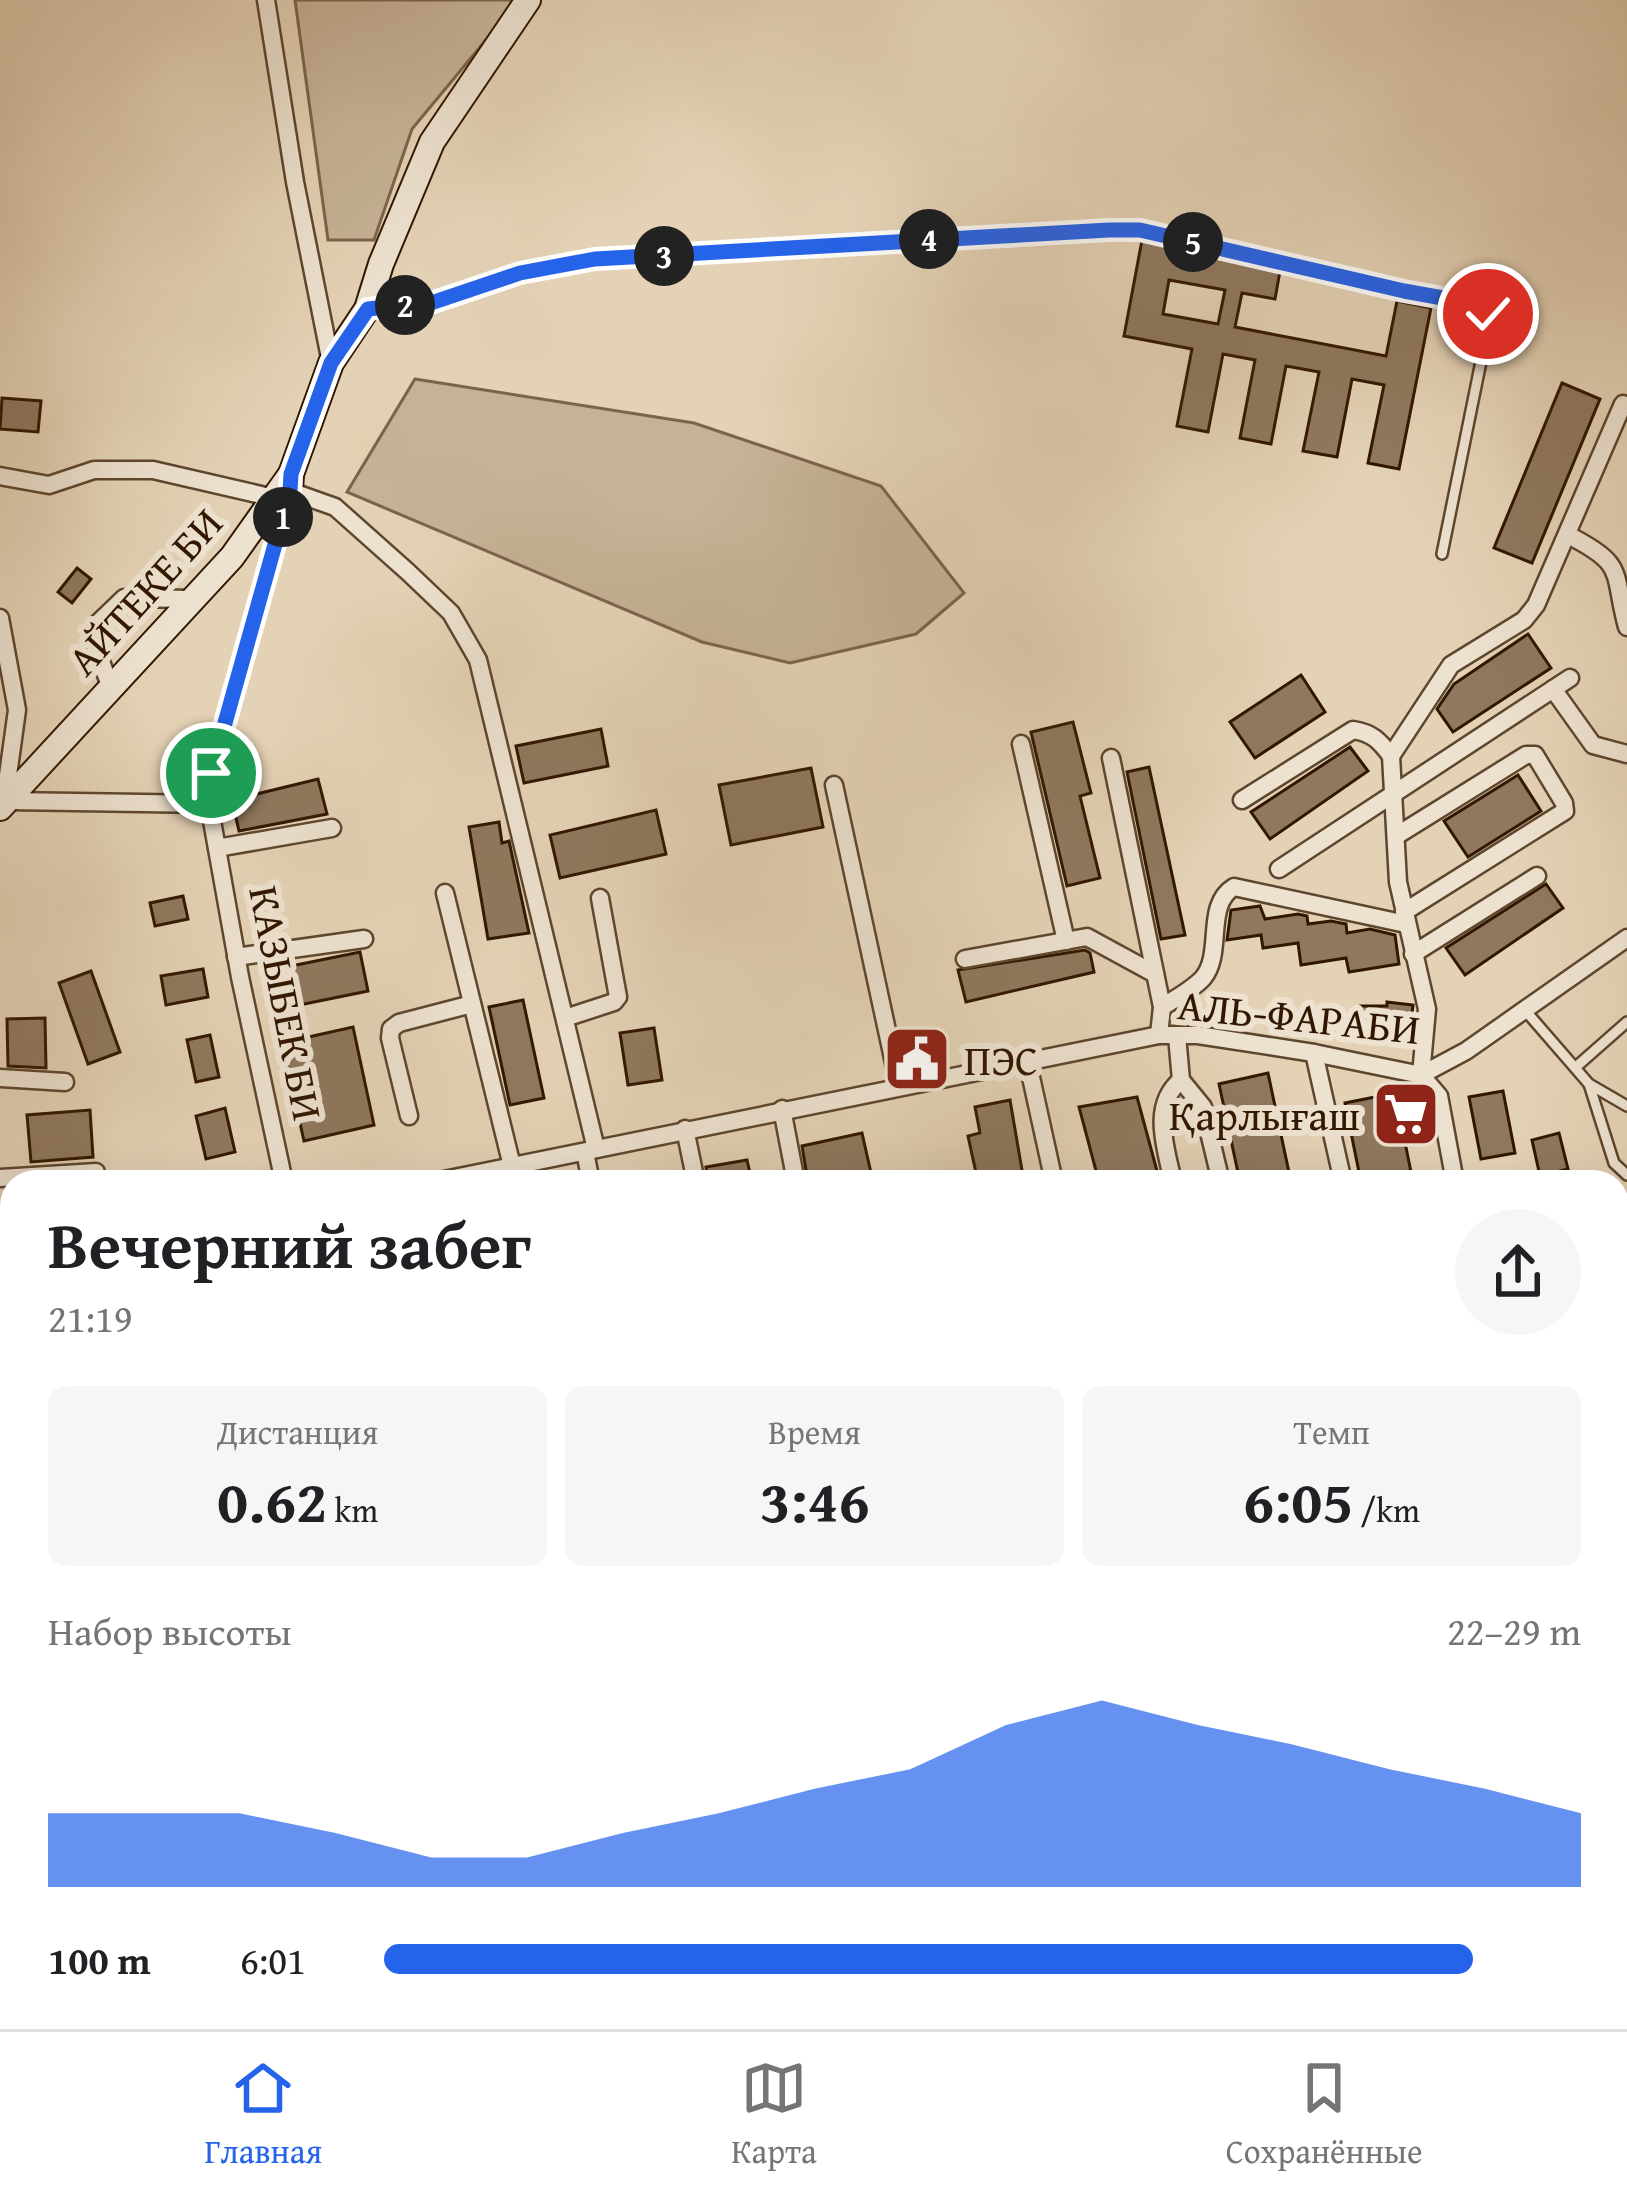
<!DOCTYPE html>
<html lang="ru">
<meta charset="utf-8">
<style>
body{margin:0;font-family:"Gentium Book Plus",serif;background:#f6f6f6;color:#202124;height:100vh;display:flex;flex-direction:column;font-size:45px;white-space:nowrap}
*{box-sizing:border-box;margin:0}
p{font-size:39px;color:#757577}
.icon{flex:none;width:66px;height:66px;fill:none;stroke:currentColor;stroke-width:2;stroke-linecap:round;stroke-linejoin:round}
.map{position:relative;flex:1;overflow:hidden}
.details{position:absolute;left:0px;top:1170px;width:1629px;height:861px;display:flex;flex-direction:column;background:#fff;border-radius:36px 36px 0 0;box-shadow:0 12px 48px #0002}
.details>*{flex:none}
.pin{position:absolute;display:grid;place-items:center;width:102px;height:102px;color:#fff;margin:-51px;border:6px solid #fff;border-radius:50%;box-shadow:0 3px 12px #0007}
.km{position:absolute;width:60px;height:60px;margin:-30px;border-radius:50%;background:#222;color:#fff;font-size:33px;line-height:60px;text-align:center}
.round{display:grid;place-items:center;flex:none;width:126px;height:126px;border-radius:63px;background:#f6f6f6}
.headline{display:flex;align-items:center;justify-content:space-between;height:204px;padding:0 48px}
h1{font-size:66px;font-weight:700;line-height:90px}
.metrics{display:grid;grid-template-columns:repeat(3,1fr);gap:18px;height:204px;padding:12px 48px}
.metrics div{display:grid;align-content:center;border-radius:18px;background:#f6f6f6;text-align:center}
.metrics b{font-size:60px;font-weight:700}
.metrics small{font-size:33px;font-weight:400}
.metrics p{font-size:33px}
.chart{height:336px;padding:24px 48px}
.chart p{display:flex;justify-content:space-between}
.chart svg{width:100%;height:216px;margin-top:12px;fill:#2563eb;opacity:.7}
ul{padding:0 48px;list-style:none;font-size:39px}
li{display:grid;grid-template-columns:192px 144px 1fr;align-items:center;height:90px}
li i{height:30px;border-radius:15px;background:#2563eb}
.tab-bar{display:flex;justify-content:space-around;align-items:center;height:168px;border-top:3px solid #e0e0e0;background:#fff;font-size:33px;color:#757577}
.tab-bar a{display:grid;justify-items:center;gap:6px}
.tab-bar .on{color:#2563eb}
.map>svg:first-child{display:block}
</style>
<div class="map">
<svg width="1627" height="2029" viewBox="0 0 1627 2029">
<rect width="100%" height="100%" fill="#e4d2b6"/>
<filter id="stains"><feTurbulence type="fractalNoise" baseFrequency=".00167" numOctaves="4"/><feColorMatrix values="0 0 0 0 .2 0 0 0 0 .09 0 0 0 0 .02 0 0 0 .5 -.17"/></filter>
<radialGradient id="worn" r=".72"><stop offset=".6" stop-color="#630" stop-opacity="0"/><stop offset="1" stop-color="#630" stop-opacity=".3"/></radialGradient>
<g fill="#c6b297" stroke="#7c644c" stroke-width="3">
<path d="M295 0H519L412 129 374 240H328Z"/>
<path d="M415 379 694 423 881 486 964 593 916 634 790 663 702 642 347 492Z"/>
<path d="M1257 2019H1564L1569 2029H1261Z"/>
</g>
<g fill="#8f785f" stroke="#321700" stroke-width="3" fill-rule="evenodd">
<path d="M1142 240 1280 271 1275 299 1242 293 1235 327 1386 356 1397 301 1431 308 1399 469 1368 463 1384 385 1352 379 1337 457 1303 451 1319 372 1286 366 1271 444 1240 438 1255 360 1223 354 1208 432 1177 426 1192 349 1124 336ZM1169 280 1225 290 1218 324 1163 314Z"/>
<path d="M1562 383 1600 399 1532 563 1494 548Z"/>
<path d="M2 398 41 401 38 432 0 429Z"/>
<path d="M77 568 91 579 72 603 58 592Z"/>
<path d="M1528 634 1551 668 1453 732 1437 709 1454 684Z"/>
<path d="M1301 675 1325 712 1255 758 1230 722Z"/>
<path d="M1073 722 1091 793 1080 796 1100 878 1067 886 1031 732Z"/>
<path d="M601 729 608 766 524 783 516 746Z"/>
<path d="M1350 747 1368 771 1270 839 1251 812Z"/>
<path d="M1149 767 1185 935 1161 939 1127 772Z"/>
<path d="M811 768 823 827 731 845 719 785Z"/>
<path d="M1518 775 1541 811 1468 857 1444 821Z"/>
<path d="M318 779 327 814 239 831 232 800Z"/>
<path d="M656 810 666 854 560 878 550 835Z"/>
<path d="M499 822 502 843 509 841 529 933 488 939 469 827Z"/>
<path d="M1546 884 1563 908 1465 975 1446 948Z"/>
<path d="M183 896 188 919 155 926 150 903Z"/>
<path d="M1260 906 1265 919 1298 914 1307 916 1308 924 1331 921 1346 924 1347 933 1370 929 1395 935 1399 964 1349 972 1346 958 1301 965 1298 943 1263 948 1261 935 1227 940 1231 910Z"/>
<path d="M1085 950 1090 953 1094 972 966 1002 958 970Z"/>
<path d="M360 952 368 991 275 1010 267 971Z"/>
<path d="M203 969 208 997 166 1005 161 976Z"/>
<path d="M91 971 120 1052 88 1064 59 983Z"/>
<path d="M523 1000 544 1098 510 1105 489 1007Z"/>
<path d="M1387 1002 1413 1005 1410 1031 1384 1028V1023L1360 1022V1006H1387Z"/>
<path d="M45 1018 46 1068 8 1066 7 1019Z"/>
<path d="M353 1027 374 1125 304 1141 282 1043Z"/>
<path d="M654 1028 662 1080 628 1085 620 1033Z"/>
<path d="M210 1035 219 1077 196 1082 187 1040Z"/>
<path d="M1268 1073 1291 1182H1240L1219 1084Z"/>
<path d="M1503 1091 1515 1153 1481 1159 1469 1097Z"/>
<path d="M1395 1093 1413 1182H1361L1345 1103Z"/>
<path d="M1137 1097 1160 1182H1099L1079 1107Z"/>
<path d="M1010 1100 1024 1182H978L968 1136 980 1133 975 1107Z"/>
<path d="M225 1108 235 1152 206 1159 196 1116Z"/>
<path d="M90 1110 93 1157 31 1162 27 1115Z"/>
<path d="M862 1133 873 1182H808L802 1146Z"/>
<path d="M1559 1133 1568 1169 1540 1176 1532 1140Z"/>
<path d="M747 1160 752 1182H708L706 1167Z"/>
</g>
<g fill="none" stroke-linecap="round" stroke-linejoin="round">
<g stroke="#5e462e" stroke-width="14">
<g id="lane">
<path d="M1109 230H1140L1485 308 1489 322 1442 554"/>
<path d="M1524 1009 1589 1084 1627 1106"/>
<path d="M1577 1066 1627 1022"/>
<path d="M1589 1084 1614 1163 1627 1175"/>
</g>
</g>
<g stroke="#5e462e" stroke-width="21">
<g id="street">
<path d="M266 0 295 182 331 363"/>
<path d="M367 309 434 302 521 273 595 259 1109 230"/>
<path d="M0 476 49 485 94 470H153L274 498"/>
<path d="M1568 535C1627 565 1612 571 1627 627"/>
<path d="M0 618 17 710 5 797"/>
<path d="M111 688 92 638 98 623 124 598 193 599"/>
<path d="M1553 689 1593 745 1627 754"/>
<path d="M1021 744 1066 941"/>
<path d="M1391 756 1451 665 1524 620 1536 605 1623 404"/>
<path d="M1111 758 1162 1007 1159 1035"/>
<path d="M834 785 899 1086"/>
<path d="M2 796 8 801 209 804"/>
<path d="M1242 800 1353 730C1372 733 1379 740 1391 756L1398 882 1427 1009 1421 1075"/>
<path d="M1396 836 1526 755H1535L1564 803 1565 811 1404 912"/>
<path d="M217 848 332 828"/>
<path d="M1279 869 1570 678"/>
<path d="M445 893 512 1166"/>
<path d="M1413 954 1537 876"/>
<path d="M236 957 364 939"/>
<path d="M965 959 1087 937 1155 974"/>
<path d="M1162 1007C1176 998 1192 990 1203 978 1224 953 1204 905 1234 887L1406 924"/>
<path d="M565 1018 614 1002 618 997 600 898"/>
<path d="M1177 1036 1181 1080 1203 1107 1221 1182"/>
<path d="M1314 1053 1343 1182"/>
<path d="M1027 1059 1054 1182"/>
<path d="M1421 1075 1439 1096 1455 1182"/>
<path d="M0 1078 65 1082"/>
<path d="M782 1109 796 1182"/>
<path d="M409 1116 390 1038 391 1029 399 1023 472 1004"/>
<path d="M685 1129 696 1182"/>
<path d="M585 1152 591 1182"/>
<path d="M0 1178 96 1172"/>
<path d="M284 1182 240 977 209 804 211 773 290 491 335 507 408 572 451 613 478 660 596 1149"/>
<path d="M434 1182 1159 1035H1198L1314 1053 1421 1075 1466 1051 1627 938"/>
<path d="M1173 1182C1166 1148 1150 1106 1181 1080"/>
<path d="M0 1322H12"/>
<path d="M0 1533 12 1521"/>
<path d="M1617 1549 1627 1547"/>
<path d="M0 1798 12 1786"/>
<path d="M1617 1921 1627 1950"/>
<path d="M160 2019 161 2029"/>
<path d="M450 2019 452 2029"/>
<path d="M749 2019 751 2029"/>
<path d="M837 2019 839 2029"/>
<path d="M1080 2019 1096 2029"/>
<path d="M1209 2019 1211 2029"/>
<path d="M27 2029 42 2019"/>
<path d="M633 2029 686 2019"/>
</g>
</g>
<g stroke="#321700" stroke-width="28">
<g id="secondary">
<path d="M290 491 291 474 331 363 367 309 381 264 432 142 528 0"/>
<path d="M0 808 232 557 291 474"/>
</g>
</g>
<use href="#lane" stroke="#ede2d0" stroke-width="9"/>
<use href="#street" stroke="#ede2d0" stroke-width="16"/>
<use href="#secondary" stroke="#ede2d0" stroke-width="24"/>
</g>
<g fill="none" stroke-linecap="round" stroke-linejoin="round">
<g stroke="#fff" stroke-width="24">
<path id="route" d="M211 773 290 491 291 474 331 363 368 309 434 302 520 273 595 259 1109 230H1140L1404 291 1476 304 1488 314"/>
</g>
<use href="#route" stroke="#2563eb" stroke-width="15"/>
</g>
<defs>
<g id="civic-square" transform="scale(3.45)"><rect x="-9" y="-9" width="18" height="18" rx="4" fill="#8f2418" stroke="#ede2d0"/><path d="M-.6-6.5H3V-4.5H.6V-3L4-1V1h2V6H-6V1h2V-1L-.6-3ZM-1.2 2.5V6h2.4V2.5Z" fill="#fff"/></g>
<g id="supermarket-square" transform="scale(3.45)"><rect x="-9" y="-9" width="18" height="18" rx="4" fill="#8f2418" stroke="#ede2d0"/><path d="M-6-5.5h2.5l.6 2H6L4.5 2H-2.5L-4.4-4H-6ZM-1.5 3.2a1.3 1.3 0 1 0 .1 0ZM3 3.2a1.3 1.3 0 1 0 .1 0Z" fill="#fff"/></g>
</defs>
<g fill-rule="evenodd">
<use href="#civic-square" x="917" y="1059"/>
<use href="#supermarket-square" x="1406" y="1114"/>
</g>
<g text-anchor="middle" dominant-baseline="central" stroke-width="12" stroke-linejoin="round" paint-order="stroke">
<g font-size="42" fill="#321700" stroke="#ede2d0">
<text transform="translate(144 591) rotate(-48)">АЙТЕКЕ БИ</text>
<text transform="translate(287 1003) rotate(79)">КАЗЫБЕК БИ</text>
<text transform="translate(1299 1016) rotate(6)">АЛЬ-ФАРАБИ</text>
</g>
<g font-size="42" fill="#321700" stroke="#ede2d0" text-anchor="start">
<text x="964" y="1059">ПЭС</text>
<text x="1360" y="1114" text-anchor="end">Қарлығаш</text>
</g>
</g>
<rect width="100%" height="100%" filter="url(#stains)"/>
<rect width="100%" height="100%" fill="url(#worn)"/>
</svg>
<div class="pin" style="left:211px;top:773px;background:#1e9e55"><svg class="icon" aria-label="arrive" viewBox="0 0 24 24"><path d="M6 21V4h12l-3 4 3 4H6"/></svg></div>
<div class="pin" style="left:1488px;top:314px;background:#d93025"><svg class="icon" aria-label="check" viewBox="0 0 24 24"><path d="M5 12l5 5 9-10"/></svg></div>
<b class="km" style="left:283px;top:517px">1</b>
<b class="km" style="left:405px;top:305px">2</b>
<b class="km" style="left:664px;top:256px">3</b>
<b class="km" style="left:929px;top:239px">4</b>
<b class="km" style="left:1193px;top:242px">5</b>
<section class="details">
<div class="headline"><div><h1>Вечерний забег</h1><p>21:19</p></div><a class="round"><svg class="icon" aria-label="share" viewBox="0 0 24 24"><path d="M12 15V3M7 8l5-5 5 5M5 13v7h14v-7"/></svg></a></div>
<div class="metrics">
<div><p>Дистанция</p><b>0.62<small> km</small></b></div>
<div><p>Время</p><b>3:46</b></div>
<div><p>Темп</p><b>6:05<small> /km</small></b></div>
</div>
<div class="chart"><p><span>Набор высоты</span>22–29 m</p>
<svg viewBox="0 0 160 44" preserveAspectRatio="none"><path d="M0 44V29L10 29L20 29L30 33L40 38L50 38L60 33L70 29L80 24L90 20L100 11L110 6L120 11L130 15L140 20L150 24L160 29V44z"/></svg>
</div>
<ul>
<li><b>100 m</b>6:01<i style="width:91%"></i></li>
</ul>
</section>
</div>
<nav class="tab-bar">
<a class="on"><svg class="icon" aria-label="home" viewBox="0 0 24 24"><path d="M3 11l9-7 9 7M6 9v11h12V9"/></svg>Главная</a>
<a><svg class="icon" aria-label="map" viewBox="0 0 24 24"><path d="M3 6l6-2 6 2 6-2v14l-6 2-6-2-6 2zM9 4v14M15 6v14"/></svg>Карта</a>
<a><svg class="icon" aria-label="saved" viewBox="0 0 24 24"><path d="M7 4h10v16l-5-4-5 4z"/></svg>Сохранённые</a>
</nav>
